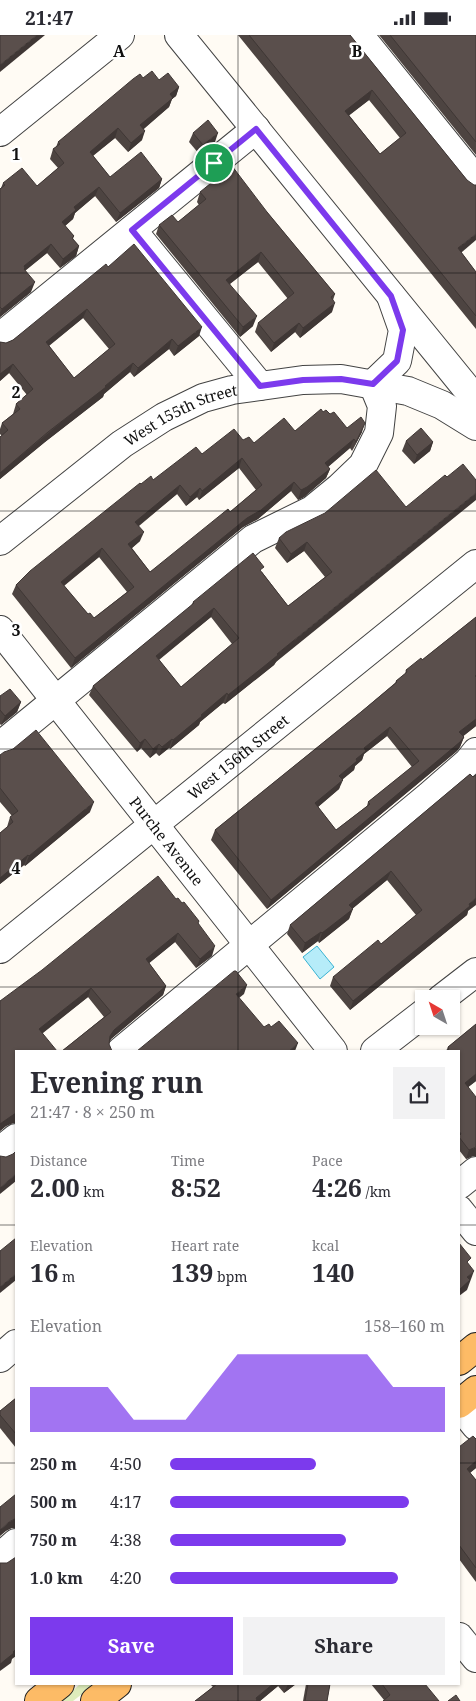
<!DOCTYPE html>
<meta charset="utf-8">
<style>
body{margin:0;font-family:"Noto Serif",serif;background:#f2f2f3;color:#2b2b33;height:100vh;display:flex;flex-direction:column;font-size:19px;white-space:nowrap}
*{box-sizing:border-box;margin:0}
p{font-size:16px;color:#7c7c81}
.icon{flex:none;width:28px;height:28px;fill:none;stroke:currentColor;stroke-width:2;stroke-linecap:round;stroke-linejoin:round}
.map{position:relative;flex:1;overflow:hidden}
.details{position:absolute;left:15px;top:1015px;width:445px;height:635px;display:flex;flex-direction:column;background:#fff;border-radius:0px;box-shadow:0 1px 4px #0004}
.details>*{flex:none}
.needle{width:32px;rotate:321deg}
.tools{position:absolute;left:415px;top:955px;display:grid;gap:10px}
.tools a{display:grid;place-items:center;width:45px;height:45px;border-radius:0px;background:#fff;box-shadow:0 1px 4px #0004;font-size:25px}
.pin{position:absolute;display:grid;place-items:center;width:42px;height:42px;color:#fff;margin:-21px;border:2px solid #fff;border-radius:50%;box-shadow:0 1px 5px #0007}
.round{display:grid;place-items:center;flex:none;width:52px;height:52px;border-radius:0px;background:#f2f2f3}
.overview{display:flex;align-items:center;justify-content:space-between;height:85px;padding:0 15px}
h1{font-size:28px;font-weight:700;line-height:38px}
.stats{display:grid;grid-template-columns:repeat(3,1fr);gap:8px;height:85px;padding:5px 15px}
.stats div{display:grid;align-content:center}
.stats b{font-size:25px;font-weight:700}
.stats small{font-size:14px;font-weight:400}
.stats p{font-size:14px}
.chart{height:140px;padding:10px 15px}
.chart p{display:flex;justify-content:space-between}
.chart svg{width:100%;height:90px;margin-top:5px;fill:#7c3aed;opacity:.7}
.primary-button{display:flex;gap:10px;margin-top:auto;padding:10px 15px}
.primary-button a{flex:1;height:58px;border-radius:0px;background:#7c3aed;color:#fff;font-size:20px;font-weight:700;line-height:58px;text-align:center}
.primary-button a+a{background:#f2f2f3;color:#2b2b33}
ul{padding:0 15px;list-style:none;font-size:16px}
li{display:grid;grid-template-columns:80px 60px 1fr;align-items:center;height:38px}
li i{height:12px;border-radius:6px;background:#7c3aed}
.status{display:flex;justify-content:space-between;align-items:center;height:35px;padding:0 25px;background:#fff;direction:ltr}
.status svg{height:14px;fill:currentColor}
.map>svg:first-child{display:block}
</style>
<div class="status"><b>21:47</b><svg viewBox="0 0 49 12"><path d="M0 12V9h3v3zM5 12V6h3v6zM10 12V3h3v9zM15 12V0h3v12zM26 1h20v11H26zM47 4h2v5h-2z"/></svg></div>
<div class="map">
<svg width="476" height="1666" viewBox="0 0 476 1666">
<rect width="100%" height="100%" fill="#fffbf4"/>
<path fill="#deecbb" d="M80 1649H95L73 1666H62Z"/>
<path fill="#b6ecf9" stroke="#3ab3d3" d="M317 911 334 932 320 944 303 922Z"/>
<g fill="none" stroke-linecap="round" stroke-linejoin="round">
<g stroke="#434343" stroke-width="30">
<g id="minor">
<path d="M179 0 476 365"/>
<path d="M359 0 476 145"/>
<path d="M0 97 120 0"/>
<path d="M132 195 260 351"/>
<path d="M0 302 256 94"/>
<path id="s1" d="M0 506 122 409 164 382 203 363 232 355 303 345 341 344 408 356 442 370 476 391"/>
<path id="s2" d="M0 595 333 1016"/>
<path d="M0 711 253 504 312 475 339 453 363 430 379 398 382 371 373 349 397 326 403 295 391 261"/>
<path id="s3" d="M0 914 476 529"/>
<path d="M441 964 476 937"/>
<path d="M121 1016 429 761 468 727 476 717"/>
<path d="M375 1016 424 978"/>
<path d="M0 1116 16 1103"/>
<path d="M459 1150 476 1136"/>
<path d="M459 1175 476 1196"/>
<path d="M0 1323 16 1309"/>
<path d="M459 1370 476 1391"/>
<path d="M0 1522 16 1508"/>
<path d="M459 1602 476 1623"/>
</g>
</g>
<g stroke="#212121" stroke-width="30">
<g id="major">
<path d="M459 1326 476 1312"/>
<path d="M459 1369 476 1355"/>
<path d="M39 1666 60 1649"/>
<path d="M95 1666 117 1649"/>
</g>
</g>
<use href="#minor" stroke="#fff" stroke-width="28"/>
<use href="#major" stroke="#fdbb66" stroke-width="28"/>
</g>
<g fill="#4d4441" fill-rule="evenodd">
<path d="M238 0H350L467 145 461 217 476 237V294ZM369 65 400 103 380 119 349 80Z"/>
<path d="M379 0H476V120Z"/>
<path d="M143 43 159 45 179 52 176 61 172 64 169 72 143 94 142 105 128 117 115 103 93 121 110 142 162 144 159 153 116 187 95 161 75 178 73 184 65 191 74 201 73 204 79 211 76 221 60 233 47 218 25 236 31 257 0 282V154L1 153 3 148 37 151 58 133 50 124 53 114 56 112 58 107Z"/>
<path d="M193 98 215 107 200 120 189 107Z"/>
<path d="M200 157 267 177 335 259 333 265 332 277 300 303 295 297 271 317 255 297 258 288 288 264 258 227 230 249 253 291 240 302 156 199 159 190 178 187 199 170 197 167Z"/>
<path d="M108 232 199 301 174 321 169 314 134 342 130 337 104 359 103 362 45 407 0 444V402L2 401 0 399V394L2 388 13 379 16 369 27 360 9 338 0 346V307L6 308 13 305ZM83 283 109 314 74 343 49 311Z"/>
<path d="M323 377 330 379 347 393 362 397 352 416 350 413 328 432 330 434 326 443 304 462 298 465 291 456 258 484 243 492 71 633 12 559 16 550 141 449 153 445 202 419 243 405 254 408 295 396ZM239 433 256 455 230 477 150 537 132 513 140 506 139 491 177 459 186 471 197 462 199 465ZM99 522 127 557 94 583 88 579 64 551Z"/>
<path d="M406 406 433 407 430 416 414 429 402 416Z"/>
<path d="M406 472 276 627 274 630 225 669 223 668 200 687 199 690 170 714 169 713 159 721 156 718 150 723 141 713 137 717 89 660 93 651 191 571 193 567 262 537 288 571 325 542 304 516 287 528 275 513 279 503ZM211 582 232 609 181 652 159 625Z"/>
<path d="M476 582V691L463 701 464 702 460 712 457 716 267 874 211 805 215 795 361 677 395 648 396 646 405 639 406 635 422 625ZM387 701 412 732 368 767 367 771 336 795 318 772 339 754 342 744 354 735 355 731 362 725 364 719Z"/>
<path d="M0 661 21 667 17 677 1 690 0 689Z"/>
<path d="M0 720 90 777 25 831 24 830 0 849V798L7 792 10 782 12 781 0 767Z"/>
<path d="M470 739 468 876 467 880 350 975 330 951 333 942 381 909 416 880 387 845 352 874 349 884 319 908 318 906 302 918 287 899 290 890Z"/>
<path d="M176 864 199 886 198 888 212 921 196 933 175 907 149 928 166 951 163 960 111 1004 109 1009 62 1016 104 982 88 962 43 998 13 1088 6 1091 0 1096V966Z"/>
<path d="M476 989V1046L468 1052 473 1121 466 1124 459 1115V1016H446L448 1012Z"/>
<path d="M16 1363V1413L0 1393V1376Z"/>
<path d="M476 1404V1433L470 1438 476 1445V1547L459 1524V1412Z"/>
<path d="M210 1649H296L284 1658 278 1651 260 1666H195L213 1652Z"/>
<path d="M306 1649H330L327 1666H303Z"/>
<path d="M371 1649H425L384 1665Z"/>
</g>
<g fill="#3f3735">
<path d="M37 0H45L0 37V30Z"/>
<path d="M179 52 176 61 172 64 169 72 137 100 140 90 170 59Z"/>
<path d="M372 55 369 65 342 86 345 76Z"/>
<path d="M118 93 115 103 86 126 90 117Z"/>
<path d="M145 96 142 105 128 117 131 108Z"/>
<path d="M218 98 215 107 200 120 203 110Z"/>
<path d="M162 144 159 153 116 187 120 178Z"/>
<path d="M99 152 95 161 75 178 73 184 59 196 62 187 74 172Z"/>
<path d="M476 199V205L455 223 458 213Z"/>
<path d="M51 209 47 218 23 237 24 231Z"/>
<path d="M79 211 76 221 60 233 63 224Z"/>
<path d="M261 217 258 227 223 254 226 245Z"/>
<path d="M35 247 31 257 0 282V278L2 274Z"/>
<path d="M335 268 332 277 300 303 303 293Z"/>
<path d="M87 274 83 283 42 316 46 307Z"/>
<path d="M257 281 253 291 240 302 243 292Z"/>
<path d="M299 288 295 297 271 317 274 308Z"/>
<path d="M202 292 199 301 174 321 178 311Z"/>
<path d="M172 304 169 314 134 342 138 333Z"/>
<path d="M133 328 130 337 104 359 103 362 45 407 0 444V438Z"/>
<path d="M13 329 9 338 0 346V339Z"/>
<path d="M365 388 362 397 352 416 356 407Z"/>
<path d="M354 404 350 413 322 437 325 428Z"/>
<path d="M433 407 430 416 414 429 417 420Z"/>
<path d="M242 423 239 433 199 465 202 456Z"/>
<path d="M330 434 326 443 304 462 298 465 301 455Z"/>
<path d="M294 447 291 456 258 484 243 492 71 633 75 623 247 483Z"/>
<path d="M180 450 177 459 132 496 135 487Z"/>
<path d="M200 453 197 462 186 471 190 462Z"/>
<path d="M476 458V465L276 627 274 630 225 669 228 660 277 619Z"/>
<path d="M144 497 140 506 125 519 128 509Z"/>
<path d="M307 507 304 516 287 528 291 519Z"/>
<path d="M102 513 99 522 57 556 61 547Z"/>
<path d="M214 573 211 582 152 630 156 621Z"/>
<path d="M227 658 223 668 200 687 199 690 170 714 173 705 201 680Z"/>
<path d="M21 667 17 677 1 690 5 681Z"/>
<path d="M476 684V691L456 707 459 697Z"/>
<path d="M390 692 387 701 364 719 362 725 355 731 354 735 336 750 339 741 356 724 364 713Z"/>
<path d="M464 702 460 712 457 716 267 874 271 865Z"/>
<path d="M145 704 141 713 137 717 140 708Z"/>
<path d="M172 704 169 713 159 721 162 712Z"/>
<path d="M159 709 156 718 150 723 153 714Z"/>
<path d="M343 745 339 754 312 777 315 768Z"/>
<path d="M94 767 90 777 25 831 29 821Z"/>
<path d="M28 820 24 830 0 849V843Z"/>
<path d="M391 836 387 845 346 879 349 870Z"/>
<path d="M476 863V870L468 876 467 880 350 975 353 966Z"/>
<path d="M353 874 349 884 319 908 322 898Z"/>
<path d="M321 897 318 906 302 918 305 908Z"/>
<path d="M178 898 175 907 142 934 146 924Z"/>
<path d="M215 911 212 921 196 933 200 924Z"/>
<path d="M247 950 244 959 233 968 236 959Z"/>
<path d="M166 951 163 960 111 1004 107 1010 110 1001 114 995Z"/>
<path d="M91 953 88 962 36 1003 39 994Z"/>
<path d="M298 1008 295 1016H289Z"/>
<path d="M476 1039V1046L462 1057 465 1048Z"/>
<path d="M16 1078V1088H13L6 1091 0 1096V1089L10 1082Z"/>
<path d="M476 1112V1121H473L466 1124 469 1115Z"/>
<path d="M16 1139V1146L0 1159V1153Z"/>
<path d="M474 1236 467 1255 459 1261V1255L467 1242Z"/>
<path d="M16 1239V1245L0 1258V1252Z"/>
<path d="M476 1426V1433L463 1443 467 1434Z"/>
<path d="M16 1483V1493H12L6 1496 0 1501V1495L9 1487Z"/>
<path d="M16 1614V1621L12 1624 11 1628 0 1636V1629Z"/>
<path d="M273 1649H279L278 1651 260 1666H255L256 1663Z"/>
<path d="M288 1649H296L284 1658Z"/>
</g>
<g fill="#5a4f4c" stroke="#3f3735" fill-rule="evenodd">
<path d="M0 0H37L0 30Z"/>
<path d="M249 0H350L467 145 474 150H476V199L458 213 476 237V281ZM372 55 406 98 380 119 345 76Z"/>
<path d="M390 0H476V107Z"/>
<path d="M152 36 159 45 168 38 179 52 170 59 173 63 140 90 145 96 131 108 118 93 90 117 110 142 141 117 162 144 120 178 99 152 74 172 76 175 62 187 74 201 72 203 79 211 63 224 51 209 24 231 25 233 24 234 35 247 2 274 0 272V154L5 150 3 148 22 133 37 151 64 128 53 114 60 109 58 107 133 44 140 39 143 43Z"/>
<path d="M208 85 218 98 203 110 193 98Z"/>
<path d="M232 131 267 177 335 259 331 262 335 268 303 293 299 288 274 308 258 288 294 258 261 217 226 245 257 281 243 292 159 190 172 180 178 187 206 164 200 157Z"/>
<path d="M134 209 202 292 178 311 172 304 138 333 133 328 105 351 106 352 48 397 0 438V402L8 395 2 388 20 374 16 369 33 354 13 329 0 339V307L6 308 13 305 106 229 108 232ZM87 274 115 309 74 343 46 307Z"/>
<path d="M321 374 323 377 326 375 330 379 334 377 347 393 361 382 365 388 356 407 354 404 325 428 330 434 307 452 301 455 294 447 261 475 247 483 75 623 16 550 30 536 140 448 141 449 151 441 153 445 196 412 202 419 234 394 243 405 249 402 254 408 284 383 295 396ZM242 423 262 450 230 477 228 474 150 537 128 509 144 497 135 487 180 450 190 462 200 453 202 456ZM102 513 134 552 94 583 90 578 88 579 61 547Z"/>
<path d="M421 393 433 407 417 420 406 406Z"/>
<path d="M463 429 476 445V458L277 619 278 620 262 633 228 660 227 658 201 680 202 681 173 705 172 704 162 712 159 709 153 714 145 704 140 708 93 651 194 568 193 567 253 518 264 532 260 535 288 571 332 537 307 507 291 519 279 503 286 497 325 478 376 435 406 472 445 440 447 442ZM214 573 239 603 181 652 156 621Z"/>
<path d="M476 582V640L475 641 476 642V684L459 697 464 702 460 707 271 865 215 795 361 677 397 647 396 646 407 637 406 635 421 623 422 625ZM390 692 419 726 368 767 370 769 336 795 315 768 343 745 339 741 357 726 356 724 366 716 364 713Z"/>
<path d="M10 654 21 667 5 681 0 675V661Z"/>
<path d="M36 695 94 767 29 821 28 820 0 843V798L13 787 10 782 18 776 0 753V720L4 717 13 714Z"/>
<path d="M470 739 473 742 476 740V863L469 869 470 871 353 966 333 942 378 905 381 909 422 875 391 836 349 870 353 874 322 898 321 897 305 908 290 890Z"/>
<path d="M158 841 176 864 178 863 182 868 184 867 199 886 198 888 215 911 200 924 178 898 146 924 166 951 114 995 110 1001 109 1009 112 1016H62L111 977 91 953 39 994 57 1016H16V1078L10 1082 0 1089V966L42 935Z"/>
<path d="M234 936H236L247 950 236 959 264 992 269 989 271 992 279 986 298 1008 289 1016H137Z"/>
<path d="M476 989V1039L465 1048 476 1062V1112L469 1115 459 1102V1101L461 1099 459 1096V1016H446L449 1014 448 1012Z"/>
<path d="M16 1116V1139L0 1153V1121L6 1122 13 1119Z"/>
<path d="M16 1203V1239L0 1252V1216Z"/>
<path d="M459 1208 471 1223 467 1227 474 1236 467 1242 470 1245 459 1255Z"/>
<path d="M16 1363V1399L0 1380V1376Z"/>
<path d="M473 1401 476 1404V1426L467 1434 476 1445V1533L459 1510V1412Z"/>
<path d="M16 1459V1483L9 1487 0 1495V1472Z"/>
<path d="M16 1522V1614L13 1617 14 1618 0 1629V1528H7Z"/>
<path d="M217 1649H273L256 1663 257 1665 256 1666H195Z"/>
<path d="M308 1649H330L327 1666H305Z"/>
<path d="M382 1649H425L439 1666H383L390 1660Z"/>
<path d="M456 1660 460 1666H448Z"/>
</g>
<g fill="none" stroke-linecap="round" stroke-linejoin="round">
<g stroke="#fff" stroke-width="10">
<path id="route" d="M256 94 391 261 403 295 397 326 373 349 341 344 303 345 260 351 132 195Z"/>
</g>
<use href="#route" stroke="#7c3aed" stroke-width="6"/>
</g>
<path fill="none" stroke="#101010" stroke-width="1" stroke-opacity="0.55" d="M238 0V1016M0 238H476M0 476H476M0 714H476M0 952H476M0 1190H16M459 1190H476M0 1428H16M459 1428H476M238 1649V1666"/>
<g text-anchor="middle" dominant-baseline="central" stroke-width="5" stroke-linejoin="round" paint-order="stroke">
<g font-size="15" fill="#101010" stroke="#fff">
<text stroke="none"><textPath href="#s1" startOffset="222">West 155th Street</textPath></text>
<text stroke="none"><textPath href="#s3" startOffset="306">West 156th Street</textPath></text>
<text stroke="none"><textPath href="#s2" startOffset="269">Purche Avenue</textPath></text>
</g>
</g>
<g font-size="16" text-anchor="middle" font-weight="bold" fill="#101010" stroke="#fff" stroke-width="5" stroke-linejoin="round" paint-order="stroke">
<text x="119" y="22">A</text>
<text x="357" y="22">B</text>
<text x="16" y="125">1</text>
<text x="16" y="363">2</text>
<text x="16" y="601">3</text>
<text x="16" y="839">4</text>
</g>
</svg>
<div class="tools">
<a><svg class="needle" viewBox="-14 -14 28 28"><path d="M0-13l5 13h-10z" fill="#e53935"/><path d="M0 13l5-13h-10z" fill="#7c7c81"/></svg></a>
</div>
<div class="pin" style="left:214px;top:128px;background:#1e9e55"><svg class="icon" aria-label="arrive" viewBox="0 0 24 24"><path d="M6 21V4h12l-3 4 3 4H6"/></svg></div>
<section class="details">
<div class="overview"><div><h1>Evening run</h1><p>21:47 · 8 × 250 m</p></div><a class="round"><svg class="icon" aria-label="share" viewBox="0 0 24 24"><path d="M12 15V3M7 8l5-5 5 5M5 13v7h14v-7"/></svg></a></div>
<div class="stats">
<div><p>Distance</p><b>2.00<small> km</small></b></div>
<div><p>Time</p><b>8:52</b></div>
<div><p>Pace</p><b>4:26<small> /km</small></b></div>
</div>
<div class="stats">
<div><p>Elevation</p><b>16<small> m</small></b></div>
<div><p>Heart rate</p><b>139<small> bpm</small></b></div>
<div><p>kcal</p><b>140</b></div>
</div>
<div class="chart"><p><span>Elevation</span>158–160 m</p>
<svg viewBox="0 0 160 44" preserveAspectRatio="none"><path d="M0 44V22L10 22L20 22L30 22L40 38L50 38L60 38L70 22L80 6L90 6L100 6L110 6L120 6L130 6L140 22L150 22L160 22V44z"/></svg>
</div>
<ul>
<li><b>250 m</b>4:50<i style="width:53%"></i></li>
<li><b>500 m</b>4:17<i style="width:87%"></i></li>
<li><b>750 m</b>4:38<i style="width:64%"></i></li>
<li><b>1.0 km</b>4:20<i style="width:83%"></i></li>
</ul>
<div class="primary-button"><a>Save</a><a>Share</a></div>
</section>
</div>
